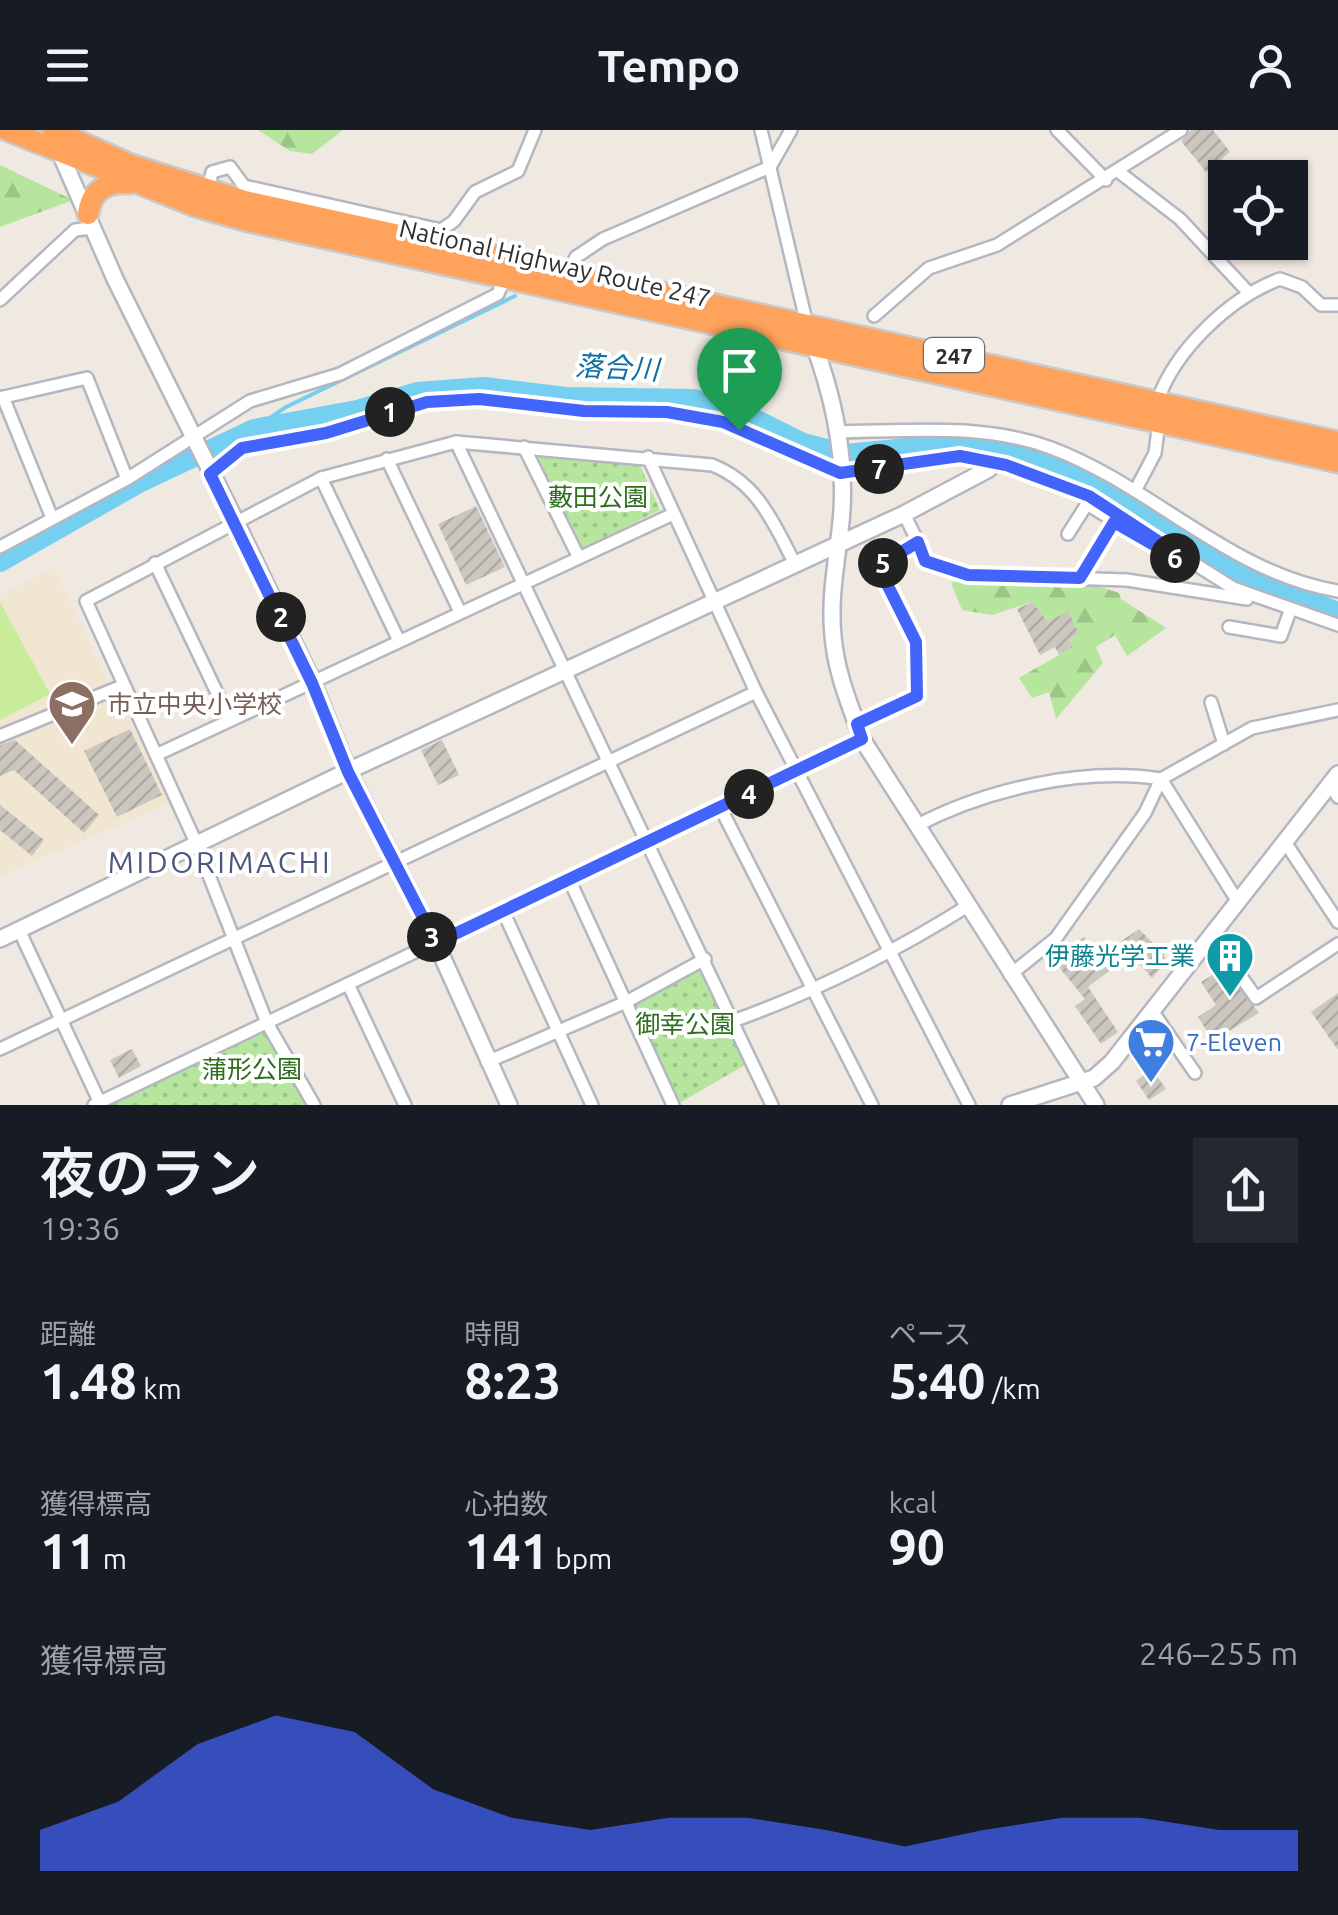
<!DOCTYPE html>
<html lang="ja">
<meta charset="utf-8">
<style>
body{margin:0;font-family:Ubuntu,"Noto Sans JP",sans-serif;background:#242831;color:#f1f3f6;height:100vh;display:flex;flex-direction:column;font-size:38px;white-space:nowrap}
*{box-sizing:border-box;margin:0}
p{font-size:32px;color:#9ea1a6}
.icon{flex:none;width:55px;height:55px;fill:none;stroke:currentColor;stroke-width:2;stroke-linecap:round;stroke-linejoin:round}
.map{position:relative;height:975px;overflow:hidden}
.panel{display:flex;flex-direction:column;background:#171b24;flex:1}
.panel>*{flex:none}
.buttons{position:absolute;left:1208px;top:30px;display:grid;gap:20px}
.buttons a{display:grid;place-items:center;width:100px;height:100px;border-radius:0px;background:#171b24;box-shadow:0 2px 8px #0004;font-size:50px}
.pin{position:absolute;display:grid;place-items:center;width:85px;height:85px;color:#fff;margin:-102px -42px;border-radius:50% 50% 50% 0;rotate:-45deg;box-shadow:0 0 10px #0007}
.pin .icon{rotate:45deg}
.km{position:absolute;width:50px;height:50px;margin:-25px;border-radius:50%;background:#222;color:#fff;font-size:28px;line-height:50px;text-align:center}
.round{display:grid;place-items:center;flex:none;width:105px;height:105px;border-radius:0px;background:#242831}
.summary{display:flex;align-items:center;justify-content:space-between;height:170px;padding:0 40px}
h1{font-size:55px;font-weight:600;line-height:75px}
.stats{display:grid;grid-template-columns:repeat(3,1fr);gap:15px;height:170px;padding:10px 40px}
.stats div{display:grid;align-content:center}
.stats b{font-size:50px;font-weight:600}
.stats small{font-size:28px;font-weight:400}
.stats p{font-size:28px}
.chart{height:280px;padding:20px 40px}
.chart p{display:flex;justify-content:space-between}
.chart svg{width:100%;height:180px;margin-top:10px;fill:#4264fb;opacity:.7}
header{display:flex;justify-content:space-between;align-items:center;height:130px;padding:0 40px;background:#171b24;font-size:45px;font-weight:600}
.map>svg:first-child{display:block}
</style>
<header><svg class="icon" aria-label="menu" viewBox="0 0 24 24"><path d="M4 6h16M4 12h16M4 18h16"/></svg>Tempo<svg class="icon" aria-label="person" viewBox="0 0 24 24"><circle cx="12" cy="8" r="4"/><path d="M4 21q1-7 8-7t8 7"/></svg></header>
<div class="map">
<svg width="1338" height="975" viewBox="0 0 1338 975">
<defs>
<pattern id="forest-firs" width="22" height="20" patternUnits="userSpaceOnUse" patternTransform="scale(2.5)"><rect width="22" height="20" fill="#b6e59e"/><path d="M5 1l3.5 6h-7zM16 11l3.5 6h-7z" fill="#9dc588"/></pattern>
<pattern id="park-dots" width="8" height="8" patternUnits="userSpaceOnUse" patternTransform="scale(2.5)"><rect width="8" height="8" fill="#b6e59e"/><path d="M2 2h.1M6 6h.1" fill="none" stroke="#9dc588" stroke-width="1.8" stroke-linecap="round"/></pattern>
<pattern id="building-hatch" width="6" height="6" patternUnits="userSpaceOnUse" patternTransform="scale(2.5)"><rect width="6" height="6" fill="#cbc7bf"/><path d="M-1 1l2-2M0 6l6-6M5 7l2-2" fill="none" stroke="#afaba4"/></pattern>
</defs>
<rect width="100%" height="100%" fill="#efe9e1"/>
<path fill="#f0e6d1" d="M54 437 112 561 176 671 0 746V466Z"/>
<g fill="url(#forest-firs)">
<path d="M258 0H343L312 24 290 21Z"/>
<path d="M0 35 73 70 0 97Z"/>
<path d="M969 445 1071 447 1119 463 1121 469 1166 498 1127 526 1115 505 1096 517 1103 533 1056 589 1049 562 1032 568 1019 548 1073 517 1069 509 1079 504 1068 482 1048 492 1032 472 992 485 962 480 951 453Z"/>
</g>
<g fill="url(#park-dots)">
<path d="M541 324 639 333 660 380 582 419 538 329Z"/>
<path d="M705 829 752 931 676 975 626 872Z"/>
<path d="M267 893 314 975H101Z"/>
</g>
<path fill="#c9ec9a" d="M0 472 50 564 0 590Z"/>
<g fill="none" stroke-linecap="round" stroke-linejoin="round">
<path stroke="#75cff0" stroke-width="4" d="M254 299 286 277 515 166"/>
<path stroke="#75cff0" stroke-width="20" d="M0 432 139 353 254 299 357 280 417 262 484 257 566 267 693 269 735 279 803 313 846 324 947 314 992 316 1030 326 1095 352 1232 440 1338 482"/>
</g>
<g fill="url(#building-hatch)">
<path d="M1191 0H1213L1230 22 1206 42 1181 11Z"/>
<path d="M476 376 505 437 466 455 438 394Z"/>
<path d="M1032 472 1048 492 1068 481 1079 504 1069 509 1073 517 1059 525 1055 517 1040 525 1017 479Z"/>
<path d="M130 599 162 665 117 687 84 621Z"/>
<path d="M15 610 99 685 84 703 14 640 0 646V615Z"/>
<path d="M442 610 459 645 438 655 421 620Z"/>
<path d="M0 675 44 710 32 726 0 700Z"/>
<path d="M1139 799 1164 824 1166 832 1152 848 1120 812Z"/>
<path d="M1084 807 1110 840 1088 857 1118 902 1101 914 1075 876 1085 869 1054 831Z"/>
<path d="M1224 838 1259 883 1227 902 1235 913 1221 923 1198 887 1216 875 1201 852Z"/>
<path d="M1338 863V920L1311 882Z"/>
<path d="M132 919 141 936 119 948 110 930Z"/>
<path d="M1152 939 1166 959 1149 970 1136 951Z"/>
</g>
<g fill="none" stroke-linecap="round" stroke-linejoin="round">
<g stroke="#b4b7c1" stroke-width="16">
<g id="street">
<path d="M761 0 807 195"/>
<path d="M1057 0 1106 50"/>
<path d="M1119 42 1180 89 1247 161"/>
<path d="M208 60 212 42 230 37 244 56 441 100 454 91 475 62 518 41 535 0"/>
<path d="M569 141 576 127 603 109 770 37 791 0"/>
<path d="M0 170 75 100 94 98"/>
<path d="M874 186 929 138 997 115 1181 0"/>
<path d="M3 267 52 388"/>
<path d="M0 268 87 248 127 349"/>
<path d="M1157 272C1175 220 1229 168 1280 149L1302 157 1321 175H1338"/>
<path d="M838 302C909 301 983 293 1051 318 1151 355 1231 444 1338 461"/>
<path d="M456 312 772 975"/>
<path d="M524 317 578 426"/>
<path d="M648 327 756 562 969 975"/>
<path d="M387 329 460 482"/>
<path d="M211 343 242 318 325 303 427 272 479 269 584 281 667 282 723 292 840 343 960 326 1024 339 1089 367 1233 458 1338 495"/>
<path d="M321 348 399 511"/>
<path d="M1135 361 1155 323 1159 292"/>
<path d="M1068 404 1087 374 1142 408"/>
<path d="M918 412 925 431 969 445 1127 450 1247 469"/>
<path d="M0 417 127 349 250 271 340 244 498 164 505 147"/>
<path d="M155 433 230 590"/>
<path d="M1080 448 1114 392"/>
<path d="M1229 497 1281 506 1290 481"/>
<path d="M1211 572 1224 614"/>
<path d="M857 594 917 566 916 513 878 435 918 412 904 384"/>
<path d="M0 606 122 556"/>
<path d="M156 625 671 385"/>
<path d="M1330 654 1338 667"/>
<path d="M720 677 872 975"/>
<path d="M916 696C986 659 1083 637 1161 649L1238 772"/>
<path d="M1285 712 1338 792"/>
<path d="M569 749 673 975"/>
<path d="M503 781 592 975"/>
<path d="M19 800 101 975"/>
<path d="M1213 806 1256 868 1338 814"/>
<path d="M1010 845 1056 808 1145 683 1161 649 1252 598 1338 580"/>
<path d="M348 854 405 975"/>
<path d="M1153 882 1195 943"/>
<path d="M733 891C817 861 891 824 966 777"/>
<path d="M0 919 756 562"/>
<path d="M487 932 626 872 705 829"/>
<path d="M94 975 862 609"/>
<path d="M314 975 267 893 197 715 86 471 321 348 456 312 712 335C758 353 773 392 795 434"/>
</g>
</g>
<g stroke="#b4b7c1" stroke-width="20">
<g id="secondary">
<path d="M57 16 115 149 235 390 313 553 348 641 436 813 509 975"/>
<path d="M813 212C834 268 847 332 841 392 837 431 829 467 833 506 836 543 850 575 862 609L1096 975"/>
<path d="M0 809 348 641 904 384 989 339"/>
<path d="M1010 975 1094 948 1112 932 1338 644"/>
</g>
</g>
<g stroke="#c9c9c9" stroke-width="25">
<g id="highway">
<path d="M7 0 195 76 244 90 1338 332"/>
<path d="M53 0 131 35 245 71 1338 312"/>
<path d="M88 84C91 60 107 51 130 53"/>
</g>
</g>
<use href="#street" stroke="#fff" stroke-width="11"/>
<use href="#secondary" stroke="#fff" stroke-width="15"/>
<use href="#highway" stroke="#ffa35c" stroke-width="20"/>
</g>
<g fill="none" stroke-linecap="round" stroke-linejoin="round">
<g stroke="#fff" stroke-width="20">
<path id="route" d="M479 269 584 281 667 282 723 292 840 343 960 326 1006 335 1089 366 1190 432 1180 430 1114 392 1080 448 968 445 925 431 918 412 878 436 916 512 917 566 857 594 862 609 436 813 348 642 312 553 210 344 242 318 326 303 427 272Z"/>
</g>
<use href="#route" stroke="#4264fb" stroke-width="12"/>
</g>
<defs>
<g id="school-pin" transform="scale(2.5)"><path d="M0 17L-7.5 6A9.5 9.5 0 1 1 7.5 6Z" fill="#8d6e63" stroke="#fff"/><path d="M0-5L7-2L0 1L-7-2ZM-4 1L0 2.5L4 1V4Q0 6-4 4Z" fill="#fff"/></g>
<g id="building-pin" transform="scale(2.5)"><path d="M0 17L-7.5 6A9.5 9.5 0 1 1 7.5 6Z" fill="#0f9aa8" stroke="#fff"/><path d="M-4-6H4V6H1V3H-1V6H-4ZM-2.5-4.3h1.7v1.8h-1.7ZM.8-4.3h1.7v1.8H.8ZM-2.5-1h1.7V.8h-1.7ZM.8-1h1.7V.8H.8Z" fill="#fff"/></g>
<g id="supermarket-pin" transform="scale(2.5)"><path d="M0 17L-7.5 6A9.5 9.5 0 1 1 7.5 6Z" fill="#3f7fe0" stroke="#fff"/><path d="M-6-5.5h2.5l.6 2H6L4.5 2H-2.5L-4.4-4H-6ZM-1.5 3.2a1.3 1.3 0 1 0 .1 0ZM3 3.2a1.3 1.3 0 1 0 .1 0Z" fill="#fff"/></g>
</defs>
<g fill-rule="evenodd">
<use href="#school-pin" x="72" y="574"/>
<use href="#building-pin" x="1230" y="826"/>
<use href="#supermarket-pin" x="1151" y="912"/>
</g>
<g text-anchor="middle" dominant-baseline="central" stroke-width="8" stroke-linejoin="round" paint-order="stroke">
<rect fill="#fff" stroke="#6d6d6d" stroke-width="2.5" x="924" y="208" width="60" height="34" rx="8"/>
<g font-size="22" font-weight="bold" fill="#2e2e2e">
<text x="954" y="225">247</text>
</g>
<g font-size="25" fill="#2e2e2e" stroke="#fff">
<text transform="translate(555 133) rotate(13)">National Highway Route 247</text>
</g>
<g font-size="25" fill="#2c6e1b" stroke="#fff">
<text x="598" y="367">藪田公園</text>
<text x="685" y="894">御幸公園</text>
<text x="252" y="939">蒲形公園</text>
</g>
<g font-size="25" fill="#785e54" stroke="#fff" text-anchor="start">
<text x="107" y="574">市立中央小学校</text>
</g>
<g font-size="25" fill="#0d838f" stroke="#fff" text-anchor="end">
<text x="1195" y="826">伊藤光学工業</text>
</g>
<g font-size="25" fill="#366cbe" stroke="#fff" text-anchor="start">
<text x="1186" y="912">7-Eleven</text>
</g>
<g font-size="28" font-style="italic" fill="#0d6fa3" stroke="#fff">
<text transform="translate(617 237) rotate(3)">落合川</text>
</g>
<g font-size="30" letter-spacing="2.5" fill="#4d5680" stroke="#fff">
<text x="220" y="732">MIDORIMACHI</text>
</g>
</g>
</svg>
<div class="buttons">
<a><svg class="icon" aria-label="locate" viewBox="0 0 24 24"><circle cx="12" cy="12" r="6"/><path d="M12 2v4M12 18v4M2 12h4M18 12h4"/></svg></a>
</div>
<div class="pin" style="left:739px;top:300px;background:#1e9e55"><svg class="icon" aria-label="arrive" viewBox="0 0 24 24"><path d="M6 21V4h12l-3 4 3 4H6"/></svg></div>
<b class="km" style="left:390px;top:282px">1</b>
<b class="km" style="left:281px;top:487px">2</b>
<b class="km" style="left:432px;top:807px">3</b>
<b class="km" style="left:749px;top:664px">4</b>
<b class="km" style="left:883px;top:433px">5</b>
<b class="km" style="left:1175px;top:428px">6</b>
<b class="km" style="left:879px;top:339px">7</b>
</div>
<section class="panel">
<div class="summary"><div><h1>夜のラン</h1><p>19:36</p></div><a class="round"><svg class="icon" aria-label="share" viewBox="0 0 24 24"><path d="M12 15V3M7 8l5-5 5 5M5 13v7h14v-7"/></svg></a></div>
<div class="stats">
<div><p>距離</p><b>1.48<small> km</small></b></div>
<div><p>時間</p><b>8:23</b></div>
<div><p>ペース</p><b>5:40<small> /km</small></b></div>
</div>
<div class="stats">
<div><p>獲得標高</p><b>11<small> m</small></b></div>
<div><p>心拍数</p><b>141<small> bpm</small></b></div>
<div><p>kcal</p><b>90</b></div>
</div>
<div class="chart"><p><span>獲得標高</span>246–255 m</p>
<svg viewBox="0 0 160 44" preserveAspectRatio="none"><path d="M0 44V34L10 27L20 13L30 6L40 10L50 24L60 31L70 34L80 31L90 31L100 34L110 38L120 34L130 31L140 31L150 34L160 34V44z"/></svg>
</div>
</section>
